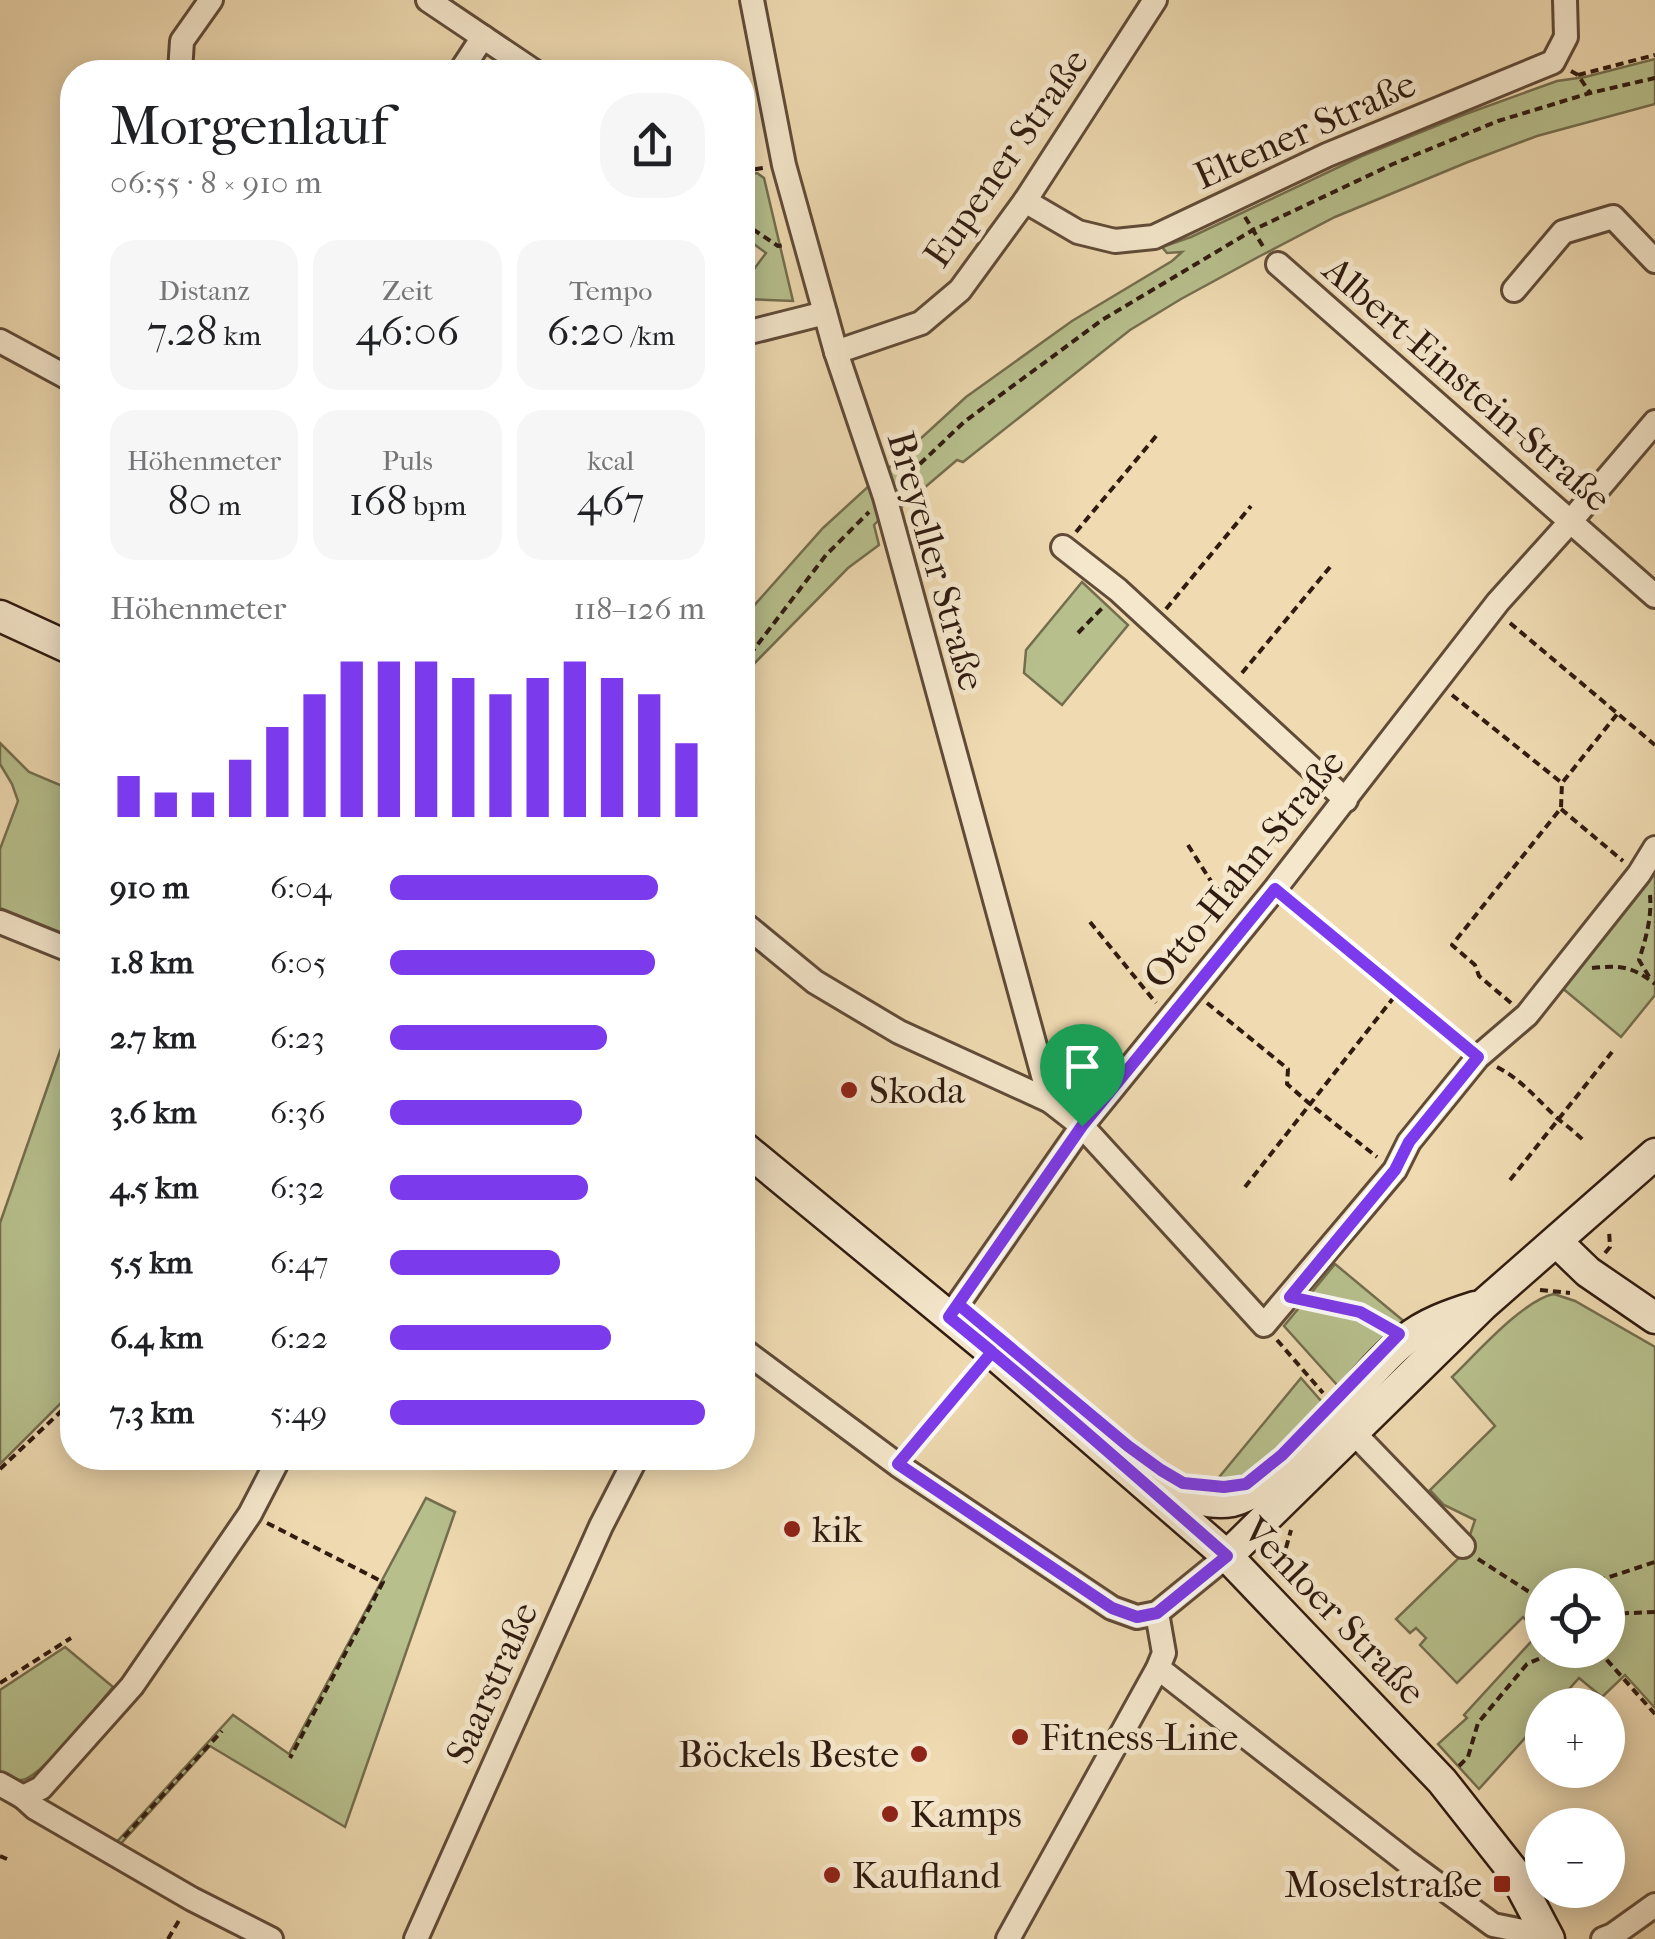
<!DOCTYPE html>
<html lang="de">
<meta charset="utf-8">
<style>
body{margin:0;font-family:"IM FELL French Canon",serif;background:#f6f6f6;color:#202124;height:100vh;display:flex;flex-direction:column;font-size:38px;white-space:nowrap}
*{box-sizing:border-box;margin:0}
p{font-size:32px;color:#757577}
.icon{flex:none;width:55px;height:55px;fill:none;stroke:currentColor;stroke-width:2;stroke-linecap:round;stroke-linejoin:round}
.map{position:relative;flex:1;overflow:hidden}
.sheet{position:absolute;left:60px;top:60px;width:695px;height:1410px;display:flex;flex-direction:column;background:#fff;border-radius:40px;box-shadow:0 5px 25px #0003}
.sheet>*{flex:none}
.fabs{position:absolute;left:1525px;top:1568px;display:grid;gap:20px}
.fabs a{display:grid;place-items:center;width:100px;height:100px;border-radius:50%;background:#fff;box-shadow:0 5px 25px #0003;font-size:50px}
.pin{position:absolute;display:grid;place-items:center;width:85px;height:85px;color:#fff;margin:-102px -42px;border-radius:50% 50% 50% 0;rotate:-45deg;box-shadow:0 0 10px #0007}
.pin .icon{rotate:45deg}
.round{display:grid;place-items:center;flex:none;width:105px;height:105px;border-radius:40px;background:#f6f6f6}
.overview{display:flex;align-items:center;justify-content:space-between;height:170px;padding:0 50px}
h1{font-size:55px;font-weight:600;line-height:75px}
.metrics{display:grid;grid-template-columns:repeat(3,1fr);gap:15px;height:170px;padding:10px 50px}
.metrics div{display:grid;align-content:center;border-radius:25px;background:#f6f6f6;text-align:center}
.metrics b{font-size:42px;font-weight:600}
.metrics small{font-size:28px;font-weight:400}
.metrics p{font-size:28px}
.chart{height:280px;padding:20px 50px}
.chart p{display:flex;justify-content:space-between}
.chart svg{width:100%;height:180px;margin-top:10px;stroke:#7c3aed;stroke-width:6}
ul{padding:0 50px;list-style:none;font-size:32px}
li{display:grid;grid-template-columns:160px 120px 1fr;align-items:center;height:75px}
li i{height:25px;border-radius:12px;background:#7c3aed}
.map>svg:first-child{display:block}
</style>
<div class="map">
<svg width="1655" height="1939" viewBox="0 0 1655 1939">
<rect width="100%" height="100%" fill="#efdab1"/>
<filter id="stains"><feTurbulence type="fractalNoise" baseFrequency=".002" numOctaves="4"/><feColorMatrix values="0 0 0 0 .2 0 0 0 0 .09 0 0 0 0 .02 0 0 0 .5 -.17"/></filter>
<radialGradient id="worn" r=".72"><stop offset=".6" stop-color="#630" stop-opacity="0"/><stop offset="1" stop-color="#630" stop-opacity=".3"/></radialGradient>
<g fill="#b7c08d" stroke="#746e4e" stroke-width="2.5" fill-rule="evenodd">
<path d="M1655 59V104L1537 136 1468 162 1335 217 1262 255 1181 299 1130 330 963 462 957 460 903 506 900 498 874 525 879 545 848 568 743 675V618L823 528 966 397 1072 321 1172 261 1182 252 1167 253 1162 247 1191 237 1362 156 1463 115 1557 81 1585 77Z"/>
<path d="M757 173 764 178 793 301 743 299V284L766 253 743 236V176Z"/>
<path d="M1082 582 1128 625 1062 705 1024 673 1026 650Z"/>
<path d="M0 743 29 772 72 790V937L0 908V849L18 801 12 784 0 764Z"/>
<path d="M1655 873V995L1621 1037 1561 987Z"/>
<path d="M72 1017V1392L0 1464V1223Z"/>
<path d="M1335 1264 1406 1323 1390 1335 1338 1386 1284 1326Z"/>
<path d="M1554 1294 1575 1301 1655 1347V1708L1625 1675 1602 1697 1579 1678 1555 1705H1542V1719L1479 1789 1438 1744 1467 1718 1464 1715 1539 1633 1523 1617 1457 1683 1420 1645 1426 1638 1416 1628 1410 1633 1396 1619 1464 1553 1475 1520 1444 1505 1430 1490 1495 1426 1452 1377C1476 1354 1523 1300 1554 1294ZM1542 1585H1608V1650H1542Z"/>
<path d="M1301 1378 1322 1402C1292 1436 1265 1479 1216 1481Z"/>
<path d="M426 1498 455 1512 345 1827 210 1746 116 1849 112 1847 233 1715 289 1754Z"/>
<path d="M65 1647 113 1687C98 1705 42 1777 22 1780 14 1781 7 1776 0 1772V1690Z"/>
</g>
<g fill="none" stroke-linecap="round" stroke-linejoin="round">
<g stroke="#604b38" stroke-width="28">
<g id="street">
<path d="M428 0 535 72"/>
<path d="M752 0 784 165 836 352 885 497 1050 1101 1082 1126 1264 1325 1395 1170 1409 1142 1478 1057 1527 1015 1639 874 1655 848"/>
<path d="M180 72 182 41 211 0"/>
<path d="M460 72 483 37"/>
<path d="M1025 201 1078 232 1115 241 1154 237 1327 155 1553 62 1566 37 1565 0"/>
<path d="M1278 264 1655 596"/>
<path d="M1514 290 1563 232 1613 217 1655 261"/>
<path d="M742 334 825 313"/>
<path d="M0 341 72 380"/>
<path d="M836 352 921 323 960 290 1025 201 1155 0"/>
<path d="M1063 547 1118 590 1346 800"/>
<path d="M0 922 72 951"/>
<path d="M742 922 815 982 899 1032 1050 1101"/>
<path d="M949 1317 1082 1126 1275 889 1498 602 1570 522 1655 422"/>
<path d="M742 1349 898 1465 1112 1608 1137 1617 1157 1613 1227 1556"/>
<path d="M1354 1433 1463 1546"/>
<path d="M1158 1668 1406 1861 1493 1925 1548 1936"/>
<path d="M0 1784 23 1797 35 1808 192 1899 271 1939"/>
<path d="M23 1797 41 1788 132 1686 250 1514 279 1458"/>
<path d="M416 1939 601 1526 636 1458"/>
<path d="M1008 1939 1158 1668 1164 1653 1157 1613"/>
<path d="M1603 1939 1613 1935 1655 1905"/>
</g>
</g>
<g stroke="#301b10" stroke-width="35">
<g id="secondary">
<path d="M0 616 72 649"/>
<path d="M742 1146 992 1352 1227 1556 1442 1781 1513 1871 1549 1939"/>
<path d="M1557 1242 1588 1272 1655 1318"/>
<path d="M1157 1484C1180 1493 1207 1506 1232 1501 1284 1490 1359 1376 1405 1340 1426 1323 1450 1315 1475 1307"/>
<path d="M1227 1556 1483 1305 1655 1154"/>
</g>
</g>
<g stroke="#301b10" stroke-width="4" stroke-dasharray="8 5" stroke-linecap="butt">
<path d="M1571 71 1578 75 1590 93"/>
<path d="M1578 75 1655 55"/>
<path d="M742 171 763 168"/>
<path d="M1245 217 1264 248"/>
<path d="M742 222 778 246 785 245"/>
<path d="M901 482 964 422 1102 320 1253 230 1393 164 1498 121 1590 93 1655 78"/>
<path d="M1076 532 1157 435"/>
<path d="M1166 609 1251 506"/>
<path d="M1510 623 1655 745"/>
<path d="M1078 633 1105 605"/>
<path d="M742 665 826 555 869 512"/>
<path d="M1242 673 1330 567"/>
<path d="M1452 695 1562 783"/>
<path d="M1561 809 1623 861"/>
<path d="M1188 845 1214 886 1235 905"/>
<path d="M1650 895C1652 917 1646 938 1639 960L1651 980"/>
<path d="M1290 902 1464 1045"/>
<path d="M1090 922 1156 1003"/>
<path d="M1592 968C1620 965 1632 966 1655 984"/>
<path d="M1207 1003 1288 1069 1287 1084 1310 1104 1377 1157"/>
<path d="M1511 1003 1479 976 1475 965 1452 945 1561 808 1562 783 1618 713"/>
<path d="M1497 1067C1522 1080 1538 1100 1558 1119 1567 1126 1575 1132 1583 1140"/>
<path d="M1510 1180 1612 1052"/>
<path d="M1245 1187 1398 992"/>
<path d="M1605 1253 1610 1247 1609 1230"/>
<path d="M1540 1290 1570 1293"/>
<path d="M1309 1302 1360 1312 1385 1326"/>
<path d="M1277 1340 1323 1393"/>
<path d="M911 1448 976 1371"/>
<path d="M0 1469 72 1401"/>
<path d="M267 1523 383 1582 290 1758"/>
<path d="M1478 1559 1534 1595H1542"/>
<path d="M1279 1573 1291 1530"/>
<path d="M1585 1585 1655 1562"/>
<path d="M1608 1614 1655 1612"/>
<path d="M1598 1650 1655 1714"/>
<path d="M0 1683 71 1638"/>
<path d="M1459 1766 1468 1757 1478 1723 1527 1664 1559 1650"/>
<path d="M124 1837 222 1731"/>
<path d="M0 1856 7 1859"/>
<path d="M168 1939 181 1917"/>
</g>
<use href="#street" stroke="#f5e7cc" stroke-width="22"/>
<use href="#secondary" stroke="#f5e7cc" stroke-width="30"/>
</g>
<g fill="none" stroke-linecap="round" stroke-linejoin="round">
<g stroke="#fff" stroke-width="20">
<path id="route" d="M1082 1126 958 1304 949 1317C1044 1394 1135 1475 1227 1556L1157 1613 1137 1617 1112 1608 898 1464 992 1352 949 1317 958 1304 1128 1446 1161 1470 1183 1483 1224 1487 1246 1484 1282 1455 1399 1334 1360 1312 1290 1297 1395 1170 1409 1142 1478 1057 1275 889 1082 1126"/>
</g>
<use href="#route" stroke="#7c3aed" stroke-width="12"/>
</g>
<g fill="#8f2418" stroke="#f5e7cc" stroke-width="4">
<circle cx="849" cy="1090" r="10"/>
<circle cx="792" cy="1529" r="10"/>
<circle cx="1020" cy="1737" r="10"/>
<circle cx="919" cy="1754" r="10"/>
<circle cx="890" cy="1814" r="10"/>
<circle cx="832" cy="1875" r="10"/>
<rect x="1492" y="1874" width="20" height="20" rx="5"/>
</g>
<g text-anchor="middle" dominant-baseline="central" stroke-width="10" stroke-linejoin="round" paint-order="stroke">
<g font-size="38" fill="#301b10" stroke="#f5e7cc">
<text transform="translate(1305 130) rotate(-24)">Eltener Straße</text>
<text transform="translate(1006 158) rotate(-55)">Eupener Straße</text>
<text transform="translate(1467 384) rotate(41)">Albert-Einstein-Straße</text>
<text transform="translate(936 561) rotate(74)">Breyeller Straße</text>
<text transform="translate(1244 869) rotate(-51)">Otto-Hahn-Straße</text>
<text transform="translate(1334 1611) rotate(46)">Venloer Straße</text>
<text transform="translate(492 1683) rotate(-66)">Saarstraße</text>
</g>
<g font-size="38" fill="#301b10" stroke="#f5e7cc" text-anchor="start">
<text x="869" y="1090">Skoda</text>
<text x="812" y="1529">kik</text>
<text x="1040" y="1737">Fitness-Line</text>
<text x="899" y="1754" text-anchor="end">Böckels Beste</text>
<text x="910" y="1814">Kamps</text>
<text x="852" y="1875">Kaufland</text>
<text x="1482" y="1884" text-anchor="end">Moselstraße</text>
</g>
</g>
<rect width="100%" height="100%" filter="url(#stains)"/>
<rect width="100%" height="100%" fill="url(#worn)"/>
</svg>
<div class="fabs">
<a><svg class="icon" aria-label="locate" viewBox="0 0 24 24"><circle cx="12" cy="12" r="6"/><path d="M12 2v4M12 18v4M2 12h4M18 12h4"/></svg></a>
<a>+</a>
<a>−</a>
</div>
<div class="pin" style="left:1082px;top:1126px;background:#1e9e55"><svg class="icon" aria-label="arrive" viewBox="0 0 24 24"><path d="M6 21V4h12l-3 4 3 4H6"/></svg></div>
<section class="sheet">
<div class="overview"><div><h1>Morgenlauf</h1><p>06:55 · 8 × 910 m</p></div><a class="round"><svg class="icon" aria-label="share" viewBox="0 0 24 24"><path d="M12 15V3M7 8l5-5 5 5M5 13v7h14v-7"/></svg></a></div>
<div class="metrics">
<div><p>Distanz</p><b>7.28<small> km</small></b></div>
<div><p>Zeit</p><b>46:06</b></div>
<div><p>Tempo</p><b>6:20<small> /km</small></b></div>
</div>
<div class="metrics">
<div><p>Höhenmeter</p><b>80<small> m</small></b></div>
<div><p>Puls</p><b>168<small> bpm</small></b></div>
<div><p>kcal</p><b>467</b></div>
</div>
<div class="chart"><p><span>Höhenmeter</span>118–126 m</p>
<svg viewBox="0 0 160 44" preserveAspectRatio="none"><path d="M5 44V34M15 44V38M25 44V38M35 44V30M45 44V22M55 44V14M65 44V6M75 44V6M85 44V6M95 44V10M105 44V14M115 44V10M125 44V6M135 44V10M145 44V14M155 44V26"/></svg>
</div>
<ul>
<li><b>910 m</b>6:04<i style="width:85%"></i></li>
<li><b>1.8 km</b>6:05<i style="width:84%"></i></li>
<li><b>2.7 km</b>6:23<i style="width:69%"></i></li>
<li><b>3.6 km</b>6:36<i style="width:61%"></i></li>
<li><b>4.5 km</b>6:32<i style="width:63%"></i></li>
<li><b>5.5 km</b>6:47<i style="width:54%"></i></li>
<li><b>6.4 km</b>6:22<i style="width:70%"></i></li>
<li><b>7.3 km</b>5:49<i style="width:100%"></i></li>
</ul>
</section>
</div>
